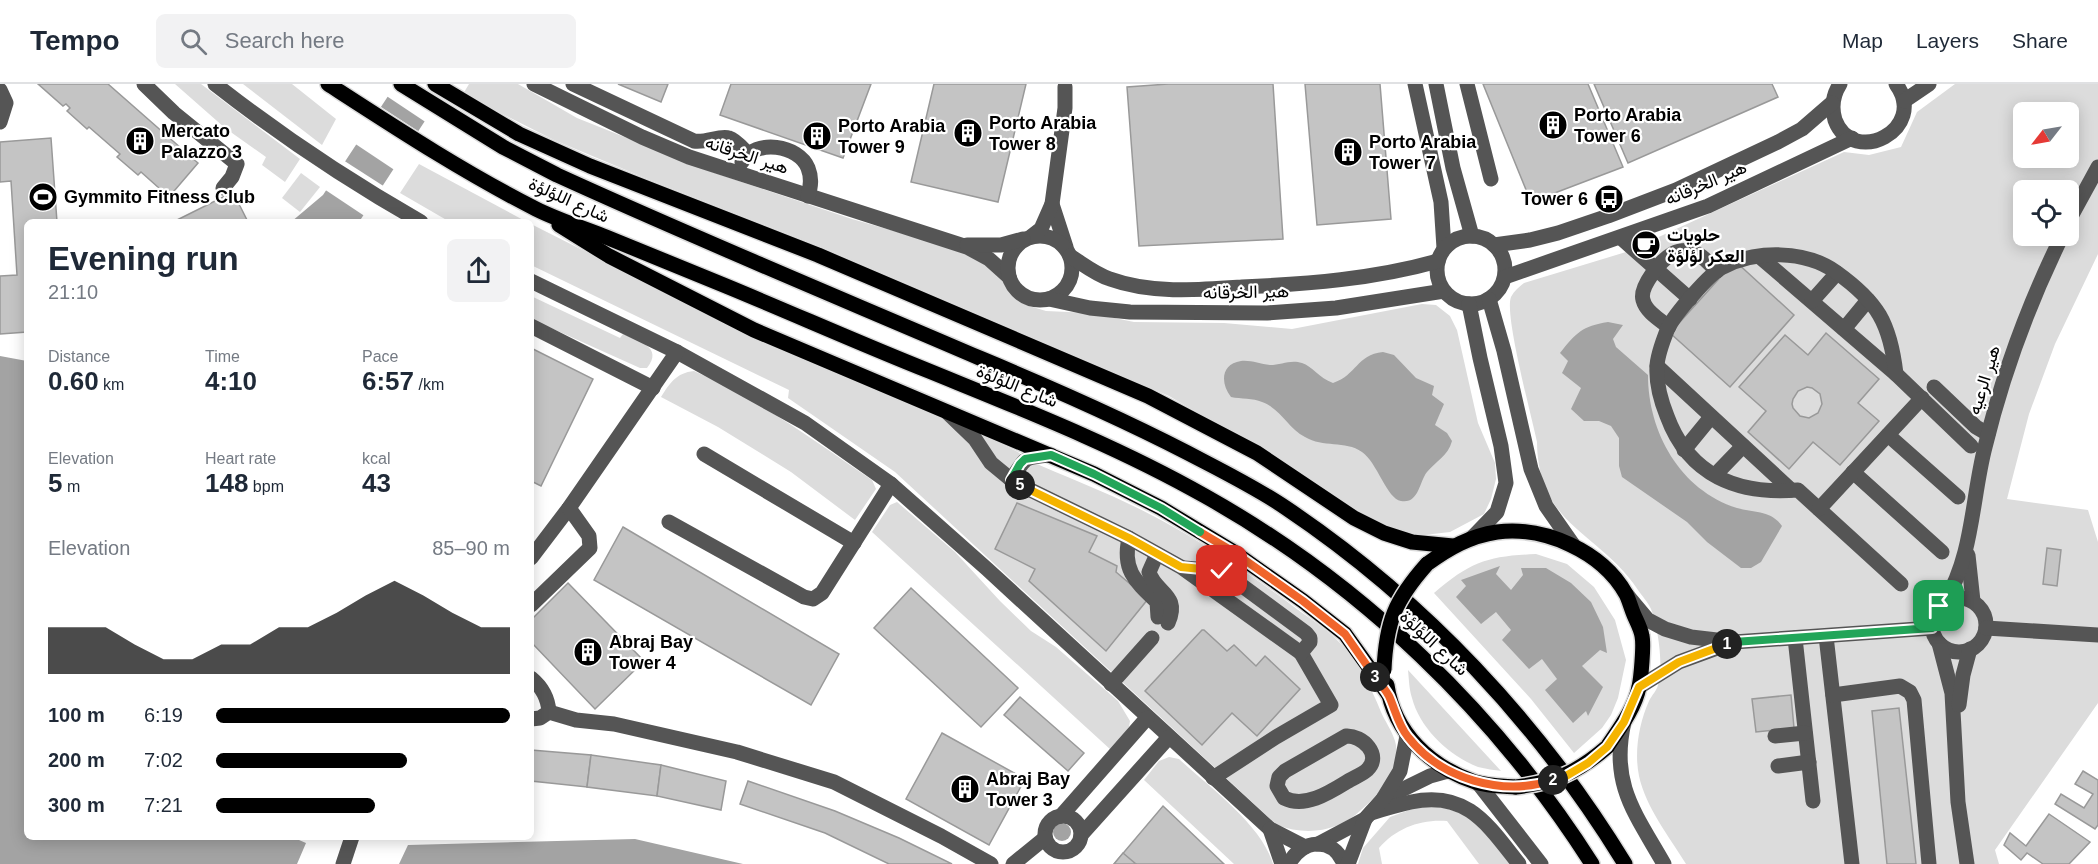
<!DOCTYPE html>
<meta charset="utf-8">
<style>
body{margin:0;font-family:Arial,Vazirmatn,sans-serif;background:#f2f2f3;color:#1f2937;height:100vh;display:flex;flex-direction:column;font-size:22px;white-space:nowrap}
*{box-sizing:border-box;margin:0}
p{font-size:20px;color:#747a83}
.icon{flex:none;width:33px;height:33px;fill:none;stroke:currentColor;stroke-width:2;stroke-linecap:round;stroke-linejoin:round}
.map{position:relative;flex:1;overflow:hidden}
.side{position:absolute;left:24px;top:135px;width:510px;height:621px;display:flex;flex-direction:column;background:#fff;border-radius:9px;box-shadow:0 3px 15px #0003}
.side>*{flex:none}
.needle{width:39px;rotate:239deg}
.buttons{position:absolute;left:2013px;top:18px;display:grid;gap:12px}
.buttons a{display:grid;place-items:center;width:66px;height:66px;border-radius:9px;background:#fff;box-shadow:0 3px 15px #0003;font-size:30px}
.pin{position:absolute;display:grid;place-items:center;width:51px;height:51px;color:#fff;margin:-26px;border-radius:12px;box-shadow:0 3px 9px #0006}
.km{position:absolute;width:30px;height:30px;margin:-15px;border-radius:50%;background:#222;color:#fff;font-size:16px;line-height:30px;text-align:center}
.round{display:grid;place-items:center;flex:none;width:63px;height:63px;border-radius:9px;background:#f2f2f3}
.overview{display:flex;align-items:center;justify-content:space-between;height:102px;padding:0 24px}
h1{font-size:33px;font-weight:700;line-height:45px}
.stats{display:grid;grid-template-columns:repeat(3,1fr);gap:9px;height:102px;padding:6px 24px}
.stats div{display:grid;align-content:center}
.stats b{font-size:26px;font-weight:700}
.stats small{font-size:16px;font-weight:400}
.stats p{font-size:16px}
.chart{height:168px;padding:12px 24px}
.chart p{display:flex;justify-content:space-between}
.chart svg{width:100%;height:108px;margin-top:6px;fill:#000;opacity:.7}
ul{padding:0 24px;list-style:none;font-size:20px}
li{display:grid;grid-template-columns:96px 72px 1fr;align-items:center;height:45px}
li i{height:15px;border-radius:8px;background:#000}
header{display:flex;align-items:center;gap:36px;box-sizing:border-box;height:84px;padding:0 30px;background:#fff;border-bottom:2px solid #e0e1e3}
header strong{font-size:28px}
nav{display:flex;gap:33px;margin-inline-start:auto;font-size:21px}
.search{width:420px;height:54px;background:#f2f2f3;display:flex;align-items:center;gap:15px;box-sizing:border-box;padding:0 21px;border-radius:9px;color:#747a83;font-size:22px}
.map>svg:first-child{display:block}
</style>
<header>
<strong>Tempo</strong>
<div class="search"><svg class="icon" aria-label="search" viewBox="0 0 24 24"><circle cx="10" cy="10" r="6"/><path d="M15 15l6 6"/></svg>Search here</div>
<nav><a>Map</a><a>Layers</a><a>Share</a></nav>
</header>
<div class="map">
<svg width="2098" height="780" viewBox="0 0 2098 780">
<rect width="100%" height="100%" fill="#fff"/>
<g fill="#dcdcdc" fill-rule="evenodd">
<path d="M175 0H201L300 75 285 98 262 81 266 73 225 44Z"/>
<path d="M243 0H292L336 35 322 61Z"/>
<path d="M469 0H518L577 34 712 88 852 135 964 167 976 172 1005 197 1012 210 1026 221 1046 227 1090 229 1134 238 1224 239 1292 245 1422 220 1436 221 1450 232 1457 246 1478 339 1495 379 1496 395 1491 415 1484 430 1450 448 1424 451 1398 448 1366 435 1283 378 1169 312 821 163 645 94 554 56 463 10Z"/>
<path d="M1955 0H2098V170L2055 260 2029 330 2007 415 2088 426 2098 458V619L1995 766 1999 780H1686C1669 752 1646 724 1639 692 1634 668 1639 639 1649 617 1652 611 1657 606 1658 601 1664 583 1658 542 1651 525 1648 518 1642 512 1638 506 1599 447 1538 443 1537 358 1532 333 1504 231 1511 213 1514 207 1519 203 1524 199L1626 168 1844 68 1869 71 1901 63 1917 28ZM2024 28H2068V74H2024ZM2024 106H2068V152H2024Z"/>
<path d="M419 80 527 138H450L400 109Z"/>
<path d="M301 89 320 103 300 128 282 114Z"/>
<path d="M531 140 697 224 930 325 1018 368 1026 375C1070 395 1117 412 1159 435 1204 459 1248 489 1289 519 1305 532 1325 543 1339 558 1358 577 1371 603 1381 628 1385 637 1392 647 1395 657 1403 686 1381 708 1361 726 1338 748 1306 752 1277 741L895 388 788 314 789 306 531 181Z"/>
<path d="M531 212 620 254 623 250C638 257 664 263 647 284H640L531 235Z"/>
<path d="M694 287C758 315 815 357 872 396L876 405 855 436 791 388 718 343 661 313C670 299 676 289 694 287Z"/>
<path d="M897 418 955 468 1000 517 1031 547 1056 563 1118 617 1130 637 1129 643 1111 666 872 448 890 421Z"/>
<path d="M1536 470 1567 480 1594 503 1615 536 1626 576 1618 614 1611 631 1602 644 1574 669 1531 615 1434 509C1471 477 1489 472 1536 470Z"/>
<path d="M1408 586 1501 687H1502C1494 686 1486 685 1478 683 1450 672 1420 645 1412 614 1409 605 1409 595 1408 586Z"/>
<path d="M1169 673 1179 675C1208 702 1262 741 1273 780H1234L1144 696 1159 677Z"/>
<path d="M1420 722C1472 722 1481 745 1512 780H1479L1447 737C1421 735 1396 744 1379 764L1382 780H1358L1363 764 1390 733Z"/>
</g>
<g fill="#a3a3a3">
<path d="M396 0H449L359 138H291L323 111Z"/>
<path d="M1608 238 1623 241 1613 255 1616 263 1648 291C1648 348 1680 406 1737 424 1754 429 1771 426 1782 442L1761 478 1751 484H1741L1707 458 1687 438 1622 393 1619 382V354L1611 342 1599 337H1584L1571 325 1581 304 1562 289 1568 277 1560 269C1576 249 1582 242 1608 238Z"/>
<path d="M1383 268 1394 271 1416 294 1434 302 1432 311 1444 320 1435 341 1447 349 1452 357C1448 372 1436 377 1427 388 1419 398 1419 420 1401 417 1387 415 1377 378 1362 368 1345 356 1323 364 1305 353 1288 344 1280 324 1262 318 1253 314 1241 315 1231 313 1220 299 1221 280 1241 277 1251 276 1260 280 1270 281 1281 281 1291 275 1302 279 1312 282 1319 294 1333 299 1357 291 1356 271 1383 268Z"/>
<path d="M0 272 27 277V753H292L306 759 297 780H0Z"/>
<path d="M1500 482 1496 490 1511 506 1523 491 1521 484H1546L1571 499 1591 518 1603 543 1607 569 1600 566 1582 582 1603 603 1588 632 1586 627 1573 639 1545 606 1557 595 1542 575 1529 585 1502 556 1511 546 1496 528 1481 540 1456 513 1466 502 1461 496Z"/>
<circle cx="1062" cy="748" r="9"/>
<path d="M635 755 743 780H399L408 761Z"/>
</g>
<g fill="#fff">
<path d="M392 0H452L427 39 385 11Z"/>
<path d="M378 21 421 49 396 87 354 59Z"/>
<path d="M343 76 385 103 366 133 324 105Z"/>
</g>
<g fill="#c4c4c4" stroke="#999" stroke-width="1.5" fill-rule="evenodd">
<path d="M38 0H108L198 79 169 113 141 88 138 91 117 73 120 70 89 43 87 45 67 27 70 24 66 20 63 22Z"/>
<path d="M618 0H668L661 18Z"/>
<path d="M731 0H871L843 74 720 31Z"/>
<path d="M934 0H1026L998 118 911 98Z"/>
<path d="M1168 0H1273L1283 155 1139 162 1127 3Z"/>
<path d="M1305 0H1380L1391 135 1317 141Z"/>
<path d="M1483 0H1588L1623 83 1531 118Z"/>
<path d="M1594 0H1772L1778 13 1628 79Z"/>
<path d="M51 54 57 138H27V248L0 250V192L17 191 11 97 0 98V58Z"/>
<path d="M233 108 248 138H173Z"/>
<path d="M1735 177 1794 231 1730 303 1670 249Z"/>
<path d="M1826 249 1879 295 1858 319 1879 337 1840 381 1813 358 1789 385 1748 348 1766 327 1739 303 1785 251 1808 271ZM1807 303 1812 304 1820 310 1822 320 1818 329 1809 334 1800 332 1793 324 1792 320 1793 315 1798 307Z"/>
<path d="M531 264 593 295 541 402 531 397Z"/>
<path d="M1017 419 1097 452 1089 468 1117 482 1116 488 1148 515 1106 567 1029 497 1035 485 995 465Z"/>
<path d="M623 443 839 570 811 621 594 496Z"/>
<path d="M2047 464 2061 466 2057 502 2043 500Z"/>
<path d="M568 499 644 577 595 625 531 558V536Z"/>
<path d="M911 504 1018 604 981 643 874 544Z"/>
<path d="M1202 546H1204L1227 567 1234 561 1256 582 1265 572 1300 605 1257 652 1232 629 1202 661 1145 607Z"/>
<path d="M1791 611 1794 644 1756 648 1752 615Z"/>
<path d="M1020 613 1084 669 1068 687 1004 631Z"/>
<path d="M1899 624 1916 780H1887L1872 627Z"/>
<path d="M942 649 1025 695 989 761 906 715Z"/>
<path d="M531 666 591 671 587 703 531 697Z"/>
<path d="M591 671 661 681 657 712 587 703Z"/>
<path d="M661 681 726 697 721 726 657 712Z"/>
<path d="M2083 687 2098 696V741L2095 745 2055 720 2061 710 2084 724 2093 710 2075 700Z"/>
<path d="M748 697 835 727 899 754 952 780H889L825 749 740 720Z"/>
<path d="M1163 722 1224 780H1114Z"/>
<path d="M2049 730 2090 758 2069 780H2043L2027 769 2021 776 2004 761 2010 749 2026 762Z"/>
<path d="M1123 769 1136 780H1114Z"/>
</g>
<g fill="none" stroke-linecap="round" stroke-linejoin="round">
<g stroke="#dbdbdb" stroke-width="18">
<g id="major">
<path d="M328 0C396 44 463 88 536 125 558 136 583 144 606 153 646 169 686 186 726 202 794 230 861 260 929 287 1022 325 1117 362 1205 412 1362 500 1496 629 1592 780"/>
<path d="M401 0 503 63 557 91C697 155 840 214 982 275 1059 307 1134 340 1207 379 1234 393 1261 407 1286 424 1423 516 1539 639 1625 780"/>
<path d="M435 0 519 50 590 82 818 171 1148 312 1257 369 1354 434 1384 449 1412 458 1453 462"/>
<path d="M559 141 609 172 754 246 1094 390 1161 424 1232 467 1303 517 1345 550 1388 610"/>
<path d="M1427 480C1449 464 1470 452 1497 448 1544 442 1602 467 1626 510 1629 516 1631 524 1634 531 1637 538 1641 545 1642 552 1644 561 1641 594 1639 603 1635 624 1619 645 1607 663"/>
<path d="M1387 601C1394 649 1431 683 1475 698 1488 702 1503 702 1516 703"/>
</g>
</g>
<g stroke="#555" stroke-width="15">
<path d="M144 0 174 29 237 80 232 93 223 104"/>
<path d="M215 0C280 51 349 97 421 138"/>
<path d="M534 0 642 53 689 73 967 163 989 175 1009 193"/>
<path d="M573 0 694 57C706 59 720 51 729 54 736 56 743 65 748 70"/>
<path d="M1415 0 1441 118 1444 164"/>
<path d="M1436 0 1453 84 1472 152"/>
<path d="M1467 0 1491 95"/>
<path d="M1840 0C1833 11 1831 23 1835 36 1853 84 1929 45 1896 0"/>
<path d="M0 6 6 19 0 38"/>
<path d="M1904 17 1929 0"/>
<path d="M742 78C755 54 799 61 808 84 812 94 811 102 808 112"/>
<path d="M1052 120 1066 163"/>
<path d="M2068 138 2098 83"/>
<circle cx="1040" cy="184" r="32"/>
<circle cx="1471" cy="186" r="34"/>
<path d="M1032 152 1041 145 1052 120 1065 24V3"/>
<path d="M1621 154 1690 215"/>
<path d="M967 161H1001L1023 155"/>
<path d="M1494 161 1530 156 1558 149 1608 132 1676 106 1778 58 1802 45 1832 19"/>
<path d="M1070 172C1083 180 1095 190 1110 195 1151 210 1199 206 1242 203 1308 200 1374 195 1438 177"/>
<path d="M1760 173 1896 290 1971 362"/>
<path d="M1505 193 1708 122 1852 54"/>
<path d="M531 197 677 268 805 339 891 400 987 485 1270 745 1305 763"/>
<path d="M1049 215 1090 224 1130 228 1267 229 1336 224 1444 207"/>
<path d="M1489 215 1504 267 1531 385 1546 422 1574 462"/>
<path d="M1812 217 1837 189"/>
<path d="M1469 220 1480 274 1501 362 1506 399 1497 428 1472 454"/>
<path d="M531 242 653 304"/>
<path d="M1669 243C1660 236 1646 228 1643 216 1639 203 1661 176 1672 170 1678 167 1685 166 1691 167 1701 169 1710 181 1717 187"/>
<path d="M1844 245 1868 216"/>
<path d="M1657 282 1791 406"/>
<path d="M1896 290C1890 239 1878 218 1836 188 1805 166 1756 166 1723 183 1710 189 1675 230 1668 244 1664 254 1657 272 1657 283 1656 300 1661 317 1667 332 1689 392 1738 411 1798 406L1901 500"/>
<path d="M1934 303 1976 343 1988 350"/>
<path d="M948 329 975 355 991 379 1014 398 1129 454 1181 483 1301 569 1331 621 1276 653 1213 694"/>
<path d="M1888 351 1958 413"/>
<path d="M1684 366 1711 333"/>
<path d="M704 370 854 459"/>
<path d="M1853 388 1942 468"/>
<path d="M1715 391 1743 362"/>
<path d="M1011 396C1027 373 1021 374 1051 371"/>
<path d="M1819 425 1922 314"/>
<path d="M669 438 804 513 813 515 822 509 891 400"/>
<path d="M1129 454C1122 486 1135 497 1157 518L1158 533"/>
<path d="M1157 470 1149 488C1155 509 1181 510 1168 539"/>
<path d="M1968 471 1973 517"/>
<path d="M531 474 569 424 677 268"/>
<path d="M1184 484 1222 487 1306 549 1310 554V558L1301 569"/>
<path d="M1627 511 1648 536 1665 545 1691 553 1734 558 1932 544"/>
<circle cx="1959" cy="541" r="27"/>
<path d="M1945 517C1973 472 1972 413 1985 363 2003 289 2029 219 2062 152"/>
<path d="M531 521 590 464 589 452 569 424"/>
<path d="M1986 544 2098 551"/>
<path d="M1826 552 1852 780"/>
<path d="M1795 554 1813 717"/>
<path d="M1939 559 1952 609 1958 718 1967 780"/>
<path d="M531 594C542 603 548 613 549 628"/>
<path d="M1111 600 1152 554"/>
<path d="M1639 603 1679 578 1731 559"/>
<path d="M1833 611 1900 602 1910 608 1914 616 1929 780"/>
<path d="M1959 621 1963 591 1970 565"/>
<path d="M531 635 540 634 549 628 576 636 614 640 737 668 834 698 941 752 991 780"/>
<path d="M1624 638C1610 700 1635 729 1664 780"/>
<path d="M1346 652C1362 651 1383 671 1367 686 1363 690 1355 693 1350 696 1332 707 1306 725 1284 714L1277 702 1279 693 1285 687Z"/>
<path d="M1775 652 1805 649"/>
<path d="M1778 682 1809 678"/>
<path d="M1478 699 1541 780"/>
<path d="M1383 715 1430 692 1448 687"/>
<path d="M1371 729C1384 725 1398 721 1411 718 1467 706 1488 741 1519 780"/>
<path d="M1061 732 1147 634"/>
<circle cx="1063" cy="750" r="18"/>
<path d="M1270 745 1282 780"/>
<path d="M1081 751 1169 653"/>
<path d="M1318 760 1365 735 1383 715 1400 687 1407 652"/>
<path d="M343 780 352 753"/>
<path d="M1013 780 1045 754"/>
<path d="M1289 780C1301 755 1333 752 1344 780"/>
<path d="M1348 780 1365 735"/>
</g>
<use href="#major" stroke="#000" stroke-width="15"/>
<g stroke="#dbdbdb" stroke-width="18" stroke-linecap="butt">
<g id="major-bridge">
<path d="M1384 586C1386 538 1395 516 1427 480"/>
<path d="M1516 703C1555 698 1577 689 1607 663"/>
</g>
</g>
<use href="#major-bridge" stroke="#000" stroke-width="15"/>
</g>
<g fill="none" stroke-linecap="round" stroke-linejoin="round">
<g stroke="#fff" stroke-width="12">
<path id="split-1" d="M1727 560 1734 558 1932 544 1934 529 1939 522"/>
</g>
<g stroke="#fff" stroke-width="12">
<path id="split-2" d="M1553 696 1566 692 1588 679 1607 663 1624 638 1639 603 1679 578 1727 560"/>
</g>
<g stroke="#fff" stroke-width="12">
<path id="split-3" d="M1375 593C1380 599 1385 605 1389 612 1395 625 1398 641 1408 653 1441 695 1502 713 1553 696"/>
</g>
<g stroke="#fff" stroke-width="12">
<path id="split-4" d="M1200 448 1232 467 1303 517 1345 550 1375 593"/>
</g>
<g stroke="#fff" stroke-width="12">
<path id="split-5" d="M1020 401 1011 396 1020 380 1025 375 1051 371 1094 390 1161 424 1200 448"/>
</g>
<g stroke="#fff" stroke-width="12">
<path id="split-6" d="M1020 401 1129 454 1181 483 1222 487"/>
</g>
<use href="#split-1" stroke="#22a559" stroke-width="8"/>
<use href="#split-2" stroke="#f5b400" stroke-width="8"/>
<use href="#split-3" stroke="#f0652b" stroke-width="8"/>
<use href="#split-4" stroke="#f0652b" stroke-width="8"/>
<use href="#split-5" stroke="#22a559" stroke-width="8"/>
<use href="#split-6" stroke="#f5b400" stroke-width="8"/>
</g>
<defs>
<g id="building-disc" transform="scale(1.5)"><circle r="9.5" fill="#000" stroke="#fff"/><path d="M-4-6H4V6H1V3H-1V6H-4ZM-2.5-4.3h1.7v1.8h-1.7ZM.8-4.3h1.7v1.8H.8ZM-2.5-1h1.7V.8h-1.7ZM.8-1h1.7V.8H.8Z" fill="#fff"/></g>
<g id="stadium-disc" transform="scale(1.5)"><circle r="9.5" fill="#000" stroke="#fff"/><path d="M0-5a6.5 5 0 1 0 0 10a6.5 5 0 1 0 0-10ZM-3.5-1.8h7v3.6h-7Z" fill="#fff"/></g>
<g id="bus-disc" transform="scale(1.5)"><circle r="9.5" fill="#000" stroke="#fff"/><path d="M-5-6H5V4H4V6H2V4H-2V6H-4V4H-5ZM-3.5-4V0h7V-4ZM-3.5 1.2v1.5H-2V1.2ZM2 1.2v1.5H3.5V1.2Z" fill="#fff"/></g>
<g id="cafe-disc" transform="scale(1.5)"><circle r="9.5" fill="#000" stroke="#fff"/><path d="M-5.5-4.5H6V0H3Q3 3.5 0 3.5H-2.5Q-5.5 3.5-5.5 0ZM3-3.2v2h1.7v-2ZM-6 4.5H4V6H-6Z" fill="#fff"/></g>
</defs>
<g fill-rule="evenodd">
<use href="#building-disc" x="1553" y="41"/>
<use href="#building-disc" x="968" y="49"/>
<use href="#building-disc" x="817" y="52"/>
<use href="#building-disc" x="140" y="57"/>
<use href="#building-disc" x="1348" y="68"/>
<use href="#stadium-disc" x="43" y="113"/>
<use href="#bus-disc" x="1609" y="115"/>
<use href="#cafe-disc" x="1646" y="161"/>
<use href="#building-disc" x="588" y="568"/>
<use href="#building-disc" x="965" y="705"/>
</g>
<g text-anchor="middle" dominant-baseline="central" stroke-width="4.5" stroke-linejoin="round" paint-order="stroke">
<g font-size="18" font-weight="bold" fill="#000" stroke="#fff" text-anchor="start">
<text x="1574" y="31">Porto Arabia<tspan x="1574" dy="21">Tower 6</tspan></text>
<text x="989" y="39">Porto Arabia<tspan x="989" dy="21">Tower 8</tspan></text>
<text x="838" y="42">Porto Arabia<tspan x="838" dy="21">Tower 9</tspan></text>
<text x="161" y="47">Mercato<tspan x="161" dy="21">Palazzo 3</tspan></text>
<text x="1369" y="58">Porto Arabia<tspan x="1369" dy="21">Tower 7</tspan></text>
<text x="64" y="113">Gymmito Fitness Club</text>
<text x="1588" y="115" text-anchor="end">Tower 6</text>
<text x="1667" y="151">حلويات<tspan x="1667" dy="21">العكر لؤلؤة</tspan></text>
<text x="609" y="558">Abraj Bay<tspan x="609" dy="21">Tower 4</tspan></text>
<text x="986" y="695">Abraj Bay<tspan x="986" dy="21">Tower 3</tspan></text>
</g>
<g font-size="18" fill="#000" stroke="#fff">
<text transform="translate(747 71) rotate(18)">هير الخرقانه</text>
<text transform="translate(1706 99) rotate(-23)">هير الخرقانه</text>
<text transform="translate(569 116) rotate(24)">شارع اللؤلؤة</text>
<text transform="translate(1246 208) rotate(-1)">هير الخرقانه</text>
<text transform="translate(1984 296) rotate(-73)">هير الرعيه</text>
<text transform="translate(1017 302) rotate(22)">شارع اللؤلؤة</text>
<text transform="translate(1434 559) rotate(43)">شارع اللؤلؤة</text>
</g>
</g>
</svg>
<div class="buttons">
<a><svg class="needle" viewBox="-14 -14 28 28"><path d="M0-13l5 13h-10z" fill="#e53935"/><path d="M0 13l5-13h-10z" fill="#747a83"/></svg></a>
<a><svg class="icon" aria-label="locate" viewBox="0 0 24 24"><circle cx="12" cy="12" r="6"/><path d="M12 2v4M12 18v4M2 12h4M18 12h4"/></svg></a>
</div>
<div class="pin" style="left:1939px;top:522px;background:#1e9e55"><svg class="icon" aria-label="arrive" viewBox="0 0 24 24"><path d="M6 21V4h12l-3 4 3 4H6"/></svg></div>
<div class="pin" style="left:1222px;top:487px;background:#d93025"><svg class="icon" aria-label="check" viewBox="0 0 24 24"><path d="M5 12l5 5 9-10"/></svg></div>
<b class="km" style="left:1727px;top:560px">1</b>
<b class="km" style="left:1553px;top:696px">2</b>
<b class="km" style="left:1375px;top:593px">3</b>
<b class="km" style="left:1020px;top:401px">5</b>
<section class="side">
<div class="overview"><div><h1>Evening run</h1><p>21:10</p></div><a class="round"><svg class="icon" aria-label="share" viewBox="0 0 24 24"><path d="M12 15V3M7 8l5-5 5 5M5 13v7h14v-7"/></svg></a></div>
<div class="stats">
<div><p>Distance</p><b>0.60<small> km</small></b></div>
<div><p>Time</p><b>4:10</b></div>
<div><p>Pace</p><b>6:57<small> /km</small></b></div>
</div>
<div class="stats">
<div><p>Elevation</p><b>5<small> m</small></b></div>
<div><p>Heart rate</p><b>148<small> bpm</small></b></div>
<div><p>kcal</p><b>43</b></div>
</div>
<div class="chart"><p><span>Elevation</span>85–90 m</p>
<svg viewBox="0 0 160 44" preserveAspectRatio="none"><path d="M0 44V25L10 25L20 25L30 32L40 38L50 38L60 32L70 32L80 25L90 25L100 19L110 12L120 6L130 12L140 19L150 25L160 25V44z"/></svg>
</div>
<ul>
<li><b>100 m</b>6:19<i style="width:100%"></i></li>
<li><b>200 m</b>7:02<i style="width:65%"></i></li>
<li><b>300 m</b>7:21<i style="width:54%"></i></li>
</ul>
</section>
</div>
